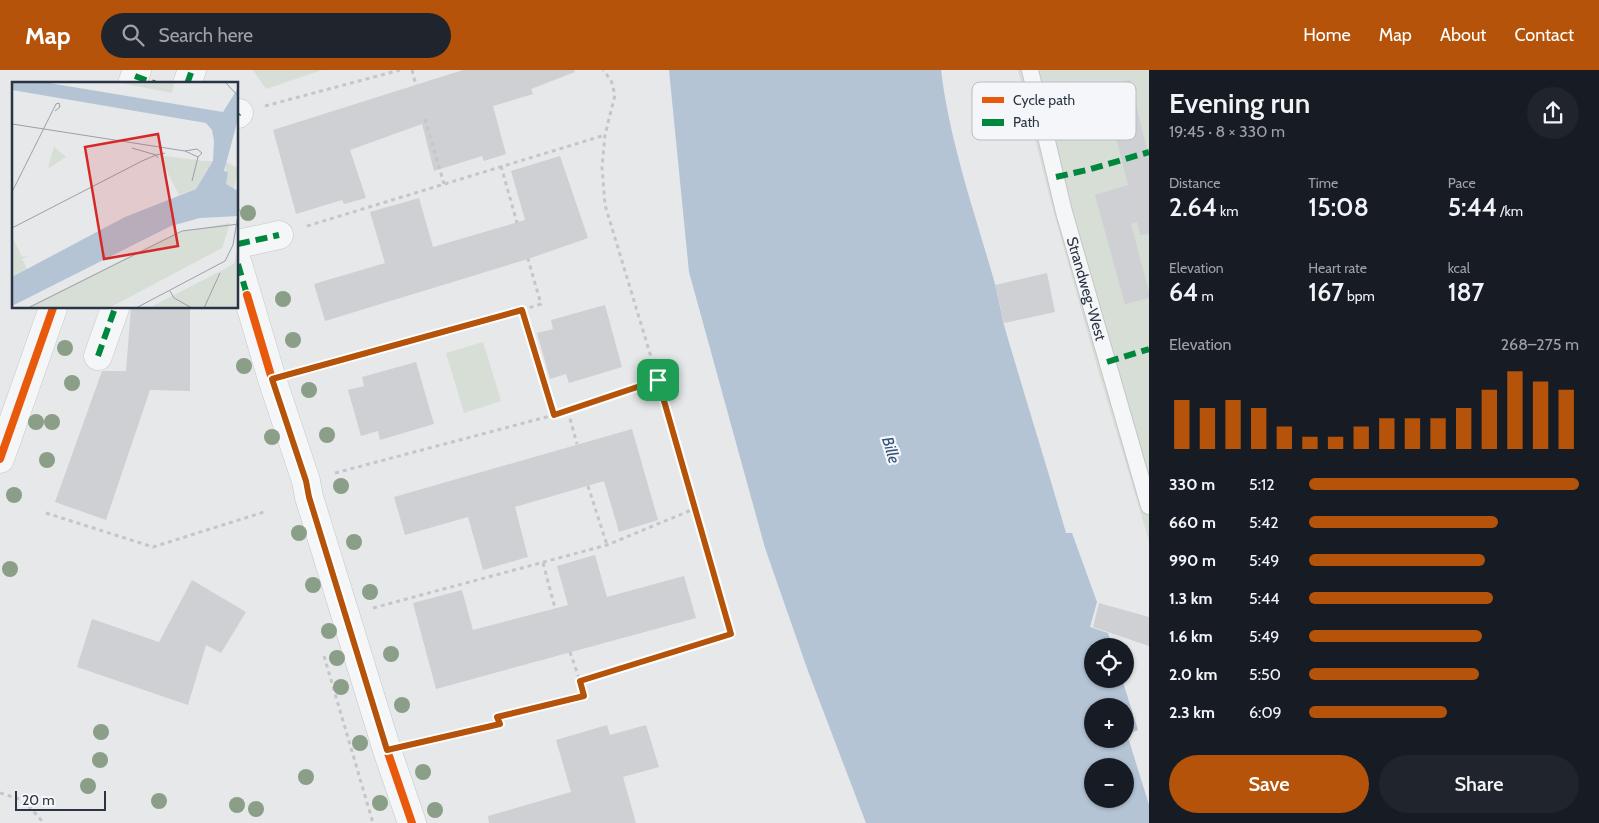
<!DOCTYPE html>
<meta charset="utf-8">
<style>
body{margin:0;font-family:Cabin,sans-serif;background:#20242c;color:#f1f3f6;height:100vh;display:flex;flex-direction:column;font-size:19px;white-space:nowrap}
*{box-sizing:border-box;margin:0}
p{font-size:16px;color:#9ea1a6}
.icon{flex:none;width:28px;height:28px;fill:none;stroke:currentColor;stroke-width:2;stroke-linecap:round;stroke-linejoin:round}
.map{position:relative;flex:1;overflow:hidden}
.panel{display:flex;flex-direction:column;background:#171b24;width:450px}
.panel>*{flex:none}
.fabs{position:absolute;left:1084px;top:568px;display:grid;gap:10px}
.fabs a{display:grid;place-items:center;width:50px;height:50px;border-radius:50%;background:#171b24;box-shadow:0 1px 4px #0004;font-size:25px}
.scale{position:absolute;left:15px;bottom:12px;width:91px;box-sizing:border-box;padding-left:5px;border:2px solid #2b3445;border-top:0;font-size:14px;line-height:18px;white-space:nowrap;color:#2b3445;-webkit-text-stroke:4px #f4f6f9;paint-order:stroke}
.pin{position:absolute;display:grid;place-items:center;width:42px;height:42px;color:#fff;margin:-21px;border-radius:10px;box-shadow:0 2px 8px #0006}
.round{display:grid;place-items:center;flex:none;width:52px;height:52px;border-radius:26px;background:#20242c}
.headline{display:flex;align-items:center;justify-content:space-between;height:85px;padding:0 20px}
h1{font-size:28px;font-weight:600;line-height:38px}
.stats{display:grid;grid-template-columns:repeat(3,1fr);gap:8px;height:85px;padding:5px 20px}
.stats div{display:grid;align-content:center}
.stats b{font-size:25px;font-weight:600}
.stats small{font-size:14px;font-weight:400}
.stats p{font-size:14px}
.chart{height:140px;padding:10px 20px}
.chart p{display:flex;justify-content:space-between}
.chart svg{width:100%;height:90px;margin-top:5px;stroke:#b45309;stroke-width:6}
.primary-button{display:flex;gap:10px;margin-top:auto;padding:10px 20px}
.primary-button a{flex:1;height:58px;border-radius:30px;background:#b45309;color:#fff;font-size:20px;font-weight:600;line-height:58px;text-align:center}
.primary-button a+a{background:#20242c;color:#f1f3f6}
ul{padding:0 20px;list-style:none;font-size:16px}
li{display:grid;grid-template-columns:80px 60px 1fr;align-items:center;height:38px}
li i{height:12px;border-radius:6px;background:#b45309}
header{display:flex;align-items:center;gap:30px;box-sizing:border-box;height:70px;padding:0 25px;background:#b45309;color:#fff}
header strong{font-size:24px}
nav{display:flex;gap:28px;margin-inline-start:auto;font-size:18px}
.search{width:350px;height:45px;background:#20242c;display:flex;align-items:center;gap:12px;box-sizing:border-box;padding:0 18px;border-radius:28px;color:#9ea1a6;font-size:19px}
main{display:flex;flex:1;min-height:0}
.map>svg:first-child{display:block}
</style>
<header>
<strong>Map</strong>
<div class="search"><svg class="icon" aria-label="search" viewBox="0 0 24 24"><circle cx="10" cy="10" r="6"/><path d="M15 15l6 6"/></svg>Search here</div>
<nav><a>Home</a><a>Map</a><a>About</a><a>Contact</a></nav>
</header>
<main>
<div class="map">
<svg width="1149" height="753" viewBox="0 0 1149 753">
<rect width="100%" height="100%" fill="#e6e8ea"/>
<g fill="#d6ded6">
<path d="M253 0H322L266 19Z"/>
<path d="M1018 0H1149V471L1100 307 1050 129Z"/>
<path d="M483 272 501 331 464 343 446 283Z"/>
</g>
<path fill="#b4c4d5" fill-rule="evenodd" d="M669 0H941C950 74 975 143 995 214 998 227 1001 241 1004 255 1024 324 1046 393 1066 463H1072L1097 532 1090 557 1108 563 1112 576H1092V609H1122L1138 660 1127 664 1149 735V753H866L808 601 765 478 689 202ZM1092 636H1125V669H1092ZM1092 696H1125V729H1092Z"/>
<g fill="#ced0d3">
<path d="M463 0H574L575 2 531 19 533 24 493 36 506 84 484 91 482 86 434 101 422 54 350 80 366 128 344 134 342 130 296 144 273 60Z"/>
<path d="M1130 10 1149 88V164L1140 165 1137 152 1131 154 1149 222V228L1125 234 1095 125 1128 115 1103 16Z"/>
<path d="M560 86 588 168 528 189 325 251 314 214 385 193 370 142 419 128 433 177 525 150 511 101Z"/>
<path d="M1047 203 1055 242 1004 253 995 215Z"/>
<path d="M605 235 622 297 569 313 566 304 550 309 537 263 553 259 551 250Z"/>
<path d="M131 238H190V321L150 320 106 450 55 432 102 301H126Z"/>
<path d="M416 292 434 354 380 370 378 361 361 366 348 320 364 316 362 307Z"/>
<path d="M632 359 658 450 619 462 604 411 515 437 528 487 483 500 468 447 405 465 394 427Z"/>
<path d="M595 485 607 527 684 506 696 548 436 619 413 533 462 520 473 560 568 535 557 496Z"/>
<path d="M192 510 246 542 221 583 206 575 188 635 77 597 92 549 159 572Z"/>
<path d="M1099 533 1149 547V576L1093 557Z"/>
<path d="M607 655 610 665 646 655 659 697 623 707 636 753H489L488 746 571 722 556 670Z"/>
</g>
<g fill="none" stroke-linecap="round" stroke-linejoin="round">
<g stroke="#c4c6c8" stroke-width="18">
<g id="lane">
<path id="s1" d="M1030 0 1064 142 1149 436"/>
</g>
</g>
<g stroke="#c4c6c8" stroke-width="29">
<g id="street">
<path d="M132 14 137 0"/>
<path d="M187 14 192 0"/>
<path d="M238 44 239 43"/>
<path d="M238 174 279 165"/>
<path d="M238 194 272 309 306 411 309 427 387 680 412 753"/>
<path d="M98 286 115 238"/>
<path d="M0 389 53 238"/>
</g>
</g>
<g stroke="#c5c6ca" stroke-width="3" stroke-dasharray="4 4" stroke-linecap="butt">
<path d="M412 0 416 16"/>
<path d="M265 36 400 0"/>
<path d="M425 49 444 114"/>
<path d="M501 96 517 153"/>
<path d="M307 156 605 65"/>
<path d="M522 240 541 234 528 189"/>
<path d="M299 302 522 240 554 345"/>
<path d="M568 341 577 374"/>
<path d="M335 403 554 345 658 310"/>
<path d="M588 416 607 475"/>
<path d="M46 443 153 477 264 442"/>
<path d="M543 493 555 538"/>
<path d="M373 538 607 475 694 439"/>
<path d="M570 582 580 611"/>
<path d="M324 586 373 753"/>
<path d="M415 674 500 654 497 647 584 626 580 611 731 564 658 310 605 135 602 97 605 65 615 25 611 10 603 0"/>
<path d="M0 723 23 730 44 753"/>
</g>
<use href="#lane" stroke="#f5f6f7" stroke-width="16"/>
<use href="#street" stroke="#f5f6f7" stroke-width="28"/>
<g stroke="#00873e" stroke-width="6" stroke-dasharray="12 6" stroke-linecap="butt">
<path d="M135 6 156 14"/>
<path d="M187 14 192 0"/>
<path d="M238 44 239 43"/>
<path d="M1056 107 1091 99 1149 82"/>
<path d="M238 174 279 165"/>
<path d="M238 194 247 225"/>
<path d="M98 286 115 238"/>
<path d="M1107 292 1149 279"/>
</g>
<g stroke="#f4f6f9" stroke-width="11">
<g id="cycleway">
<path d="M247 225 272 309 306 411 309 427 387 680 412 753"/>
<path d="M0 389 53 238"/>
</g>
</g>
<use href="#cycleway" stroke="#e8590c" stroke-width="8"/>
</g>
<g fill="#8a9e88">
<circle cx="248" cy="143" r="8"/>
<circle cx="283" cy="229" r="8"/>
<circle cx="293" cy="270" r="8"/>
<circle cx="65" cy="278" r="8"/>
<circle cx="244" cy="296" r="8"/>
<circle cx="72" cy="313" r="8"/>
<circle cx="309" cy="320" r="8"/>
<circle cx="36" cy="352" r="8"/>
<circle cx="52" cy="352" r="8"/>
<circle cx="327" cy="365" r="8"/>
<circle cx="272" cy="367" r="8"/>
<circle cx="47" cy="390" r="8"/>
<circle cx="341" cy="416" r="8"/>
<circle cx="14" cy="425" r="8"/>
<circle cx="299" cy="463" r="8"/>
<circle cx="354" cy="472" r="8"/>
<circle cx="10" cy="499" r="8"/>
<circle cx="313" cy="515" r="8"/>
<circle cx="370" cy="522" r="8"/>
<circle cx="329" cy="561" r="8"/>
<circle cx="391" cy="584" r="8"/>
<circle cx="337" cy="588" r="8"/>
<circle cx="341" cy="617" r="8"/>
<circle cx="402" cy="635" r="8"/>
<circle cx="101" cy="662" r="8"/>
<circle cx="360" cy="673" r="8"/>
<circle cx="100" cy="690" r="8"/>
<circle cx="423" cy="702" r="8"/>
<circle cx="306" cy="707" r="8"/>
<circle cx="88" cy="716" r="8"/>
<circle cx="159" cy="731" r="8"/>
<circle cx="380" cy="733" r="8"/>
<circle cx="237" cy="735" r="8"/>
<circle cx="256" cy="739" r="8"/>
<circle cx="435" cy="740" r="8"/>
</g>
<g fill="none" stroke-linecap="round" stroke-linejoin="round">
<g stroke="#fff" stroke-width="10">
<path id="route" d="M522 240 554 345 658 310 731 564 580 611 584 626 497 647 500 654 387 680 309 427 306 411 272 309Z"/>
</g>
<use href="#route" stroke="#b45309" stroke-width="6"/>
</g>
<g text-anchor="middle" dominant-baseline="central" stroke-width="4.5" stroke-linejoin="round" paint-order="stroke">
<g font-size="15" fill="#2b3445" stroke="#f4f6f9">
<text stroke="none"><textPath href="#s1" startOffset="226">Strandweg-West</textPath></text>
</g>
<g font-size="16" font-style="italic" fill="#34527a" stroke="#f4f6f9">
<text transform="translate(891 380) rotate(73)">Bille</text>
</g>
</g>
<g transform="translate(12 12)">
<rect width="226" height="226" fill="#e6e8ea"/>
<path d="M104 0H162L160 11ZM42 65 54 75 37 86 36 85ZM153 74 192 79H201L184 107 167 113 149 78ZM214 80 226 86 222 107 213 102ZM218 141 210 166 97 226H14L166 150ZM0 154 10 175 18 173 10 177 15 187 0 195ZM226 160V226H137L222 182Z" fill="#d6ded6"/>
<path d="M0 0H31L211 30 226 6V37L212 89 216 90 214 102 226 109V134L188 136 159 144 0 224V195L113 135 184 107 201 79 202 59 200 48 194 41 0 8Z" fill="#b4c4d5"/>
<path fill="none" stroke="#9ba0a8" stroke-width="1" d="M213 0 227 15M0 42 173 69M120 66 144 73 153 71M185 67 190 71 186 75 173 69ZM180 99 186 75M0 110 44 22 47 21 48 25 43 29M0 146 130 79 144 73 146 76M158 209 162 216 180 226M16 226 170 149 227 142M124 226 213 179 221 163 227 127M192 226 208 191"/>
<path fill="#d62828" fill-opacity="0.15" stroke="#d62828" stroke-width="2.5" d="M146 52 166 164 92 177 73 65Z"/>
<rect width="226" height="226" fill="none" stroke="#2b3445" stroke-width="2.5"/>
</g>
<rect x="972" y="12" width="164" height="58" rx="8" fill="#f4f6f9" stroke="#b8bcc3" stroke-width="1"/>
<rect x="982" y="27" width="22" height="6" fill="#e8590c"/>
<rect x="982" y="49" width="22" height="7" fill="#00873e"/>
<g font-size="14" fill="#2b3445">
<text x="1013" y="35">Cycle path</text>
<text x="1013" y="57">Path</text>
</g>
</svg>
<div class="fabs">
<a><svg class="icon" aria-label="locate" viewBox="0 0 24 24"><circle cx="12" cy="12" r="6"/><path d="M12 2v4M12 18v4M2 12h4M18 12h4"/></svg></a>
<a>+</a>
<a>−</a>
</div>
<div class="scale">20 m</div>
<div class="pin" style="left:658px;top:310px;background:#1e9e55"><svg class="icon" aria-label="arrive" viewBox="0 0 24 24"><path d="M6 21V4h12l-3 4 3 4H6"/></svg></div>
</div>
<section class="panel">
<div class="headline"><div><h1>Evening run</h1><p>19:45 · 8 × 330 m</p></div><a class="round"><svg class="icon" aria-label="share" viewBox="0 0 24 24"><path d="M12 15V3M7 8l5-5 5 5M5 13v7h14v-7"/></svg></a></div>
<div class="stats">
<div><p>Distance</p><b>2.64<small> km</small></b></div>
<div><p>Time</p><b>15:08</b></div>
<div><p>Pace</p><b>5:44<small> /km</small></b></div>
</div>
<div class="stats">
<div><p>Elevation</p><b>64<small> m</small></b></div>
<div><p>Heart rate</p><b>167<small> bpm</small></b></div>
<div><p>kcal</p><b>187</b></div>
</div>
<div class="chart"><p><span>Elevation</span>268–275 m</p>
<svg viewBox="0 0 160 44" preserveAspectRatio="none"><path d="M5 44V20M15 44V24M25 44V20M35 44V24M45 44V33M55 44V38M65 44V38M75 44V33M85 44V29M95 44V29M105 44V29M115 44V24M125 44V15M135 44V6M145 44V11M155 44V15"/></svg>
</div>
<ul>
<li><b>330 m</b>5:12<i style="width:100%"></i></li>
<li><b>660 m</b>5:42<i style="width:70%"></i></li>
<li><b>990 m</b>5:49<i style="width:65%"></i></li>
<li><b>1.3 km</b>5:44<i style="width:68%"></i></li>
<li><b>1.6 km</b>5:49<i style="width:64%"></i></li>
<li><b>2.0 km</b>5:50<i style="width:63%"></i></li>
<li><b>2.3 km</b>6:09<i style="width:51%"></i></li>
</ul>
<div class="primary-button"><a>Save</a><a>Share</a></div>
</section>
</main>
